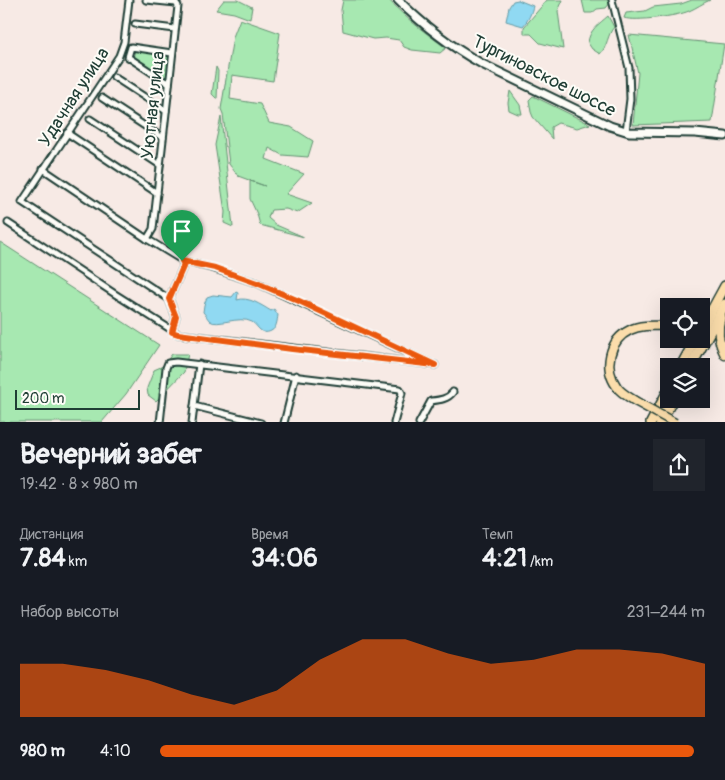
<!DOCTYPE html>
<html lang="ru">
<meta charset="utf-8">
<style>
body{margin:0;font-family:Pangolin,sans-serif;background:#20242c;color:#f1f3f6;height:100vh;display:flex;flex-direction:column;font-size:19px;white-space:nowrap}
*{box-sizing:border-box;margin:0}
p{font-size:16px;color:#9ea1a6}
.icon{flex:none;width:28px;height:28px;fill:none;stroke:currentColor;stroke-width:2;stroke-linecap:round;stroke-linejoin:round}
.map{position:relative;height:422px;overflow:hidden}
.panel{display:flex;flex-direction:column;background:#171b24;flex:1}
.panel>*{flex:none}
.tools{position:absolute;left:660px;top:298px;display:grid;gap:10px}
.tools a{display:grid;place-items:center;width:50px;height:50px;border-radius:0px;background:#171b24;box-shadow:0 5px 20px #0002;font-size:25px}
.scale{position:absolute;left:15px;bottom:12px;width:125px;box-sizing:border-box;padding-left:5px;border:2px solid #1f3d34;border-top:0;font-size:14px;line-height:18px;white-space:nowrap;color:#1f3d34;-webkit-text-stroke:4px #fdfcf7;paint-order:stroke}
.pin{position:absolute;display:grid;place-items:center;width:42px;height:42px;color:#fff;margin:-51px -21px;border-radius:50% 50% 50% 0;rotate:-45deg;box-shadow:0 0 5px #0007}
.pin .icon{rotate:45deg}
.round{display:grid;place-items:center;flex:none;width:52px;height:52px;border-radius:0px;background:#20242c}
.summary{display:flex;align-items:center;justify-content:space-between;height:85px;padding:0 20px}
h1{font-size:28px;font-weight:700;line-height:38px}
.metrics{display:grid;grid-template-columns:repeat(3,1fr);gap:8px;height:85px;padding:5px 20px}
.metrics div{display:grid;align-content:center}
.metrics b{font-size:25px;font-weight:700}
.metrics small{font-size:14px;font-weight:400}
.metrics p{font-size:14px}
.chart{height:140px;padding:10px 20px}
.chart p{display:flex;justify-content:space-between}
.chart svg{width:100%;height:90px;margin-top:5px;fill:#ea580c;opacity:.7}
ul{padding:0 20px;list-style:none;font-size:16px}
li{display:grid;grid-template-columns:80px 60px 1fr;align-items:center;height:38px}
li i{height:12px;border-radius:6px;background:#ea580c}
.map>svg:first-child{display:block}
</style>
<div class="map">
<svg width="725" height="423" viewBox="0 0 725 423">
<rect width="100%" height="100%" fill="#f7eae5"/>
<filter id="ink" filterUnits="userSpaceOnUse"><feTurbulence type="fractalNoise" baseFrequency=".02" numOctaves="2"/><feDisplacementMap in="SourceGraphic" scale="10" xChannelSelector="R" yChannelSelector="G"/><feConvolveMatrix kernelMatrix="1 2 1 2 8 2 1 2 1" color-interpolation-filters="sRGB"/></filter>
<g filter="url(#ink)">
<g fill="#a7e8b1" stroke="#639272">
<path d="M224 0H238L252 7 250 19 234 13 216 10Z"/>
<path d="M343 0H389C405 18 426 33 446 48L440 53 412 50 404 47 399 40 386 38 373 39 343 31 341 10Z"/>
<path d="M547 0H563L558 11 563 49 540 43 531 34H524V27Z"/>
<path d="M582 0H608L610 3 606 8 597 9 592 13H585Z"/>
<path d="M692 0H710C703 3 696 8 689 11 678 16 635 22 624 18L626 13 645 11 653 7 681 4Z"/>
<path d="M608 16 614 27C607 35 608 46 600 54L592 49 588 43C589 30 599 24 608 16Z"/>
<path d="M240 19 280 33 273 81 232 75 230 99 260 104 269 123 291 127 313 141 308 157 282 155 269 148 266 159 304 174 286 194 312 203 297 213 286 209 271 210 268 218 276 225 304 237 260 225 257 214 250 199V181L265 186 238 176 229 164 223 114 221 109 233 37Z"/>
<path d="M629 35 724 44 712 122 633 125 638 73Z"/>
<path d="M135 51 169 55 171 57 168 77 167 79 133 57Z"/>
<path d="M216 67 218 71 217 99 212 94Z"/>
<path d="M510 91 520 105 522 114H518L509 110 508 103Z"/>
<path d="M533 96 590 124 577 128 558 123 551 127 552 139 533 117 531 112 529 100Z"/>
<path d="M221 117 233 227 224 223 225 212 215 145Z"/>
<path d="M0 242 159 345 126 394 102 422H0Z"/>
<path d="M172 354H188L184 372 156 401 148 395 147 388 154 370 163 366Z"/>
</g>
<g fill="#90d9f2" stroke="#639ba6">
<path d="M518 0 533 6C531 14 529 19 523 26L506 21 509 7 513 1Z"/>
<path d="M236 292 238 293 237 300C248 296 261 305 271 311L274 309 278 315C277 321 277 328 271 331 261 336 258 326 252 322 239 315 217 327 210 321 207 318 206 315 203 312L204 305 207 297 213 295 232 297Z"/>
</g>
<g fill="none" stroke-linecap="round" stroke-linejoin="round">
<g stroke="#1f3d34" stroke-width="9">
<g id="street">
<path d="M129 0 124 42 119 56 22 202 169 299"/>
<path d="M146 0 176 3 178 6 153 229 147 239"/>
<path d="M612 0 629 68 630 99 626 131"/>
<path d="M135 24 175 29"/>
<path d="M114 77 166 111"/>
<path d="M169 84 128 57 131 47 172 53"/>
<path d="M102 98 163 138"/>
<path d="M90 119 160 165"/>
<path d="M67 133 157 193"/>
<path d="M43 169 147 239 183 261 215 269 257 283 430 363"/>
<path d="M8 223 115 294 178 334 435 365"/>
<path d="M172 331 176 317 169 299 183 267V261"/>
<path d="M194 406 261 423"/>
<path d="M160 423 166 368 168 363 176 362 400 389 402 393 394 423"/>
<path d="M192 423 199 364"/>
<path d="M284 423 296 375"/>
<path d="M419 423 431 401C440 400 448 399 453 392"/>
</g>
</g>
<g stroke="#1f3d34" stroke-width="11">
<path id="secondary" d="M398 0C424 26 450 46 482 64L610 126 629 132 695 133 725 136"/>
</g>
<g stroke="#1f3d34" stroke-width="11">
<g id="primary">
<path d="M721 316C717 329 718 342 725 355"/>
<path d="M635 401C629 397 621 393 617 387 603 368 609 340 630 330 642 324 656 326 669 326"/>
</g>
</g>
<g stroke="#1f3d34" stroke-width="12">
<g id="highway">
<path d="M701 330 725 286"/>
<path d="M681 366 696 339"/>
<path d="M691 366 725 304"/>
<path d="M651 423 669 389"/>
<path d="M660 423 673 399"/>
</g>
</g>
<use href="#street" stroke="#fdfcf7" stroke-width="5"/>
<use href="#secondary" stroke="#fdfcf7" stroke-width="7"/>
<use href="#primary" stroke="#fbddab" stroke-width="8"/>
<use href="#highway" stroke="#fbddab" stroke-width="9"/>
<g stroke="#1f3d34" stroke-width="11" stroke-linecap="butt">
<path id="primary-bridge" d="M635 401 675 423"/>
</g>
<use href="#primary-bridge" stroke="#fbddab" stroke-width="8"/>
</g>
</g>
<g fill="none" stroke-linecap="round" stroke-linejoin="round" filter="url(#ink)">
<g stroke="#fff" stroke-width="10">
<path id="route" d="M182 261 215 268 257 283 299 301 435 365 292 349 178 334 172 332 176 317 169 299 183 267 184 264Z"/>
</g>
<use href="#route" stroke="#ea580c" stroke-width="6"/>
</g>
<g text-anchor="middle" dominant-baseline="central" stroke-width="4" stroke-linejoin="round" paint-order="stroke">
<g font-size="18" fill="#1f3d34" stroke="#fdfcf7">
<text transform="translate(544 76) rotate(27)">Тургиновское шоссе</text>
<text transform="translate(74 97) rotate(-57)">Удачная улица</text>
<text transform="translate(153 105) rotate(-84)">Уютная улица</text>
</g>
</g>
</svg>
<div class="tools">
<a><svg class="icon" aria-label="locate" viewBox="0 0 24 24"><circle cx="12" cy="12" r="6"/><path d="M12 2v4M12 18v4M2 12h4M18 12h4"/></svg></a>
<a><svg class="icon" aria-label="layers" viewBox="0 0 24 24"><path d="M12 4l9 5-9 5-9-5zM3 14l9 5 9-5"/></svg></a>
</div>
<div class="scale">200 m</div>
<div class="pin" style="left:182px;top:261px;background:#1e9e55"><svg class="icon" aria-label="arrive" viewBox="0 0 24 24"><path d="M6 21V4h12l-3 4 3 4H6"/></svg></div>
</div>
<section class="panel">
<div class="summary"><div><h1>Вечерний забег</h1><p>19:42 · 8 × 980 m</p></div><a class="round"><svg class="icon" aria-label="share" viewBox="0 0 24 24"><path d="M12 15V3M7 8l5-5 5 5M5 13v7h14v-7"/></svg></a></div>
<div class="metrics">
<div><p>Дистанция</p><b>7.84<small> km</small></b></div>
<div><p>Время</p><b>34:06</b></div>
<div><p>Темп</p><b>4:21<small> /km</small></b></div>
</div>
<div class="chart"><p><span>Набор высоты</span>231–244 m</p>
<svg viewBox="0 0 160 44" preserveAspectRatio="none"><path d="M0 44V18L10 18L20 21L30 26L40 33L50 38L60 31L70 16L80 6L90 6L100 13L110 18L120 16L130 11L140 11L150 13L160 18V44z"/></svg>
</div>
<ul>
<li><b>980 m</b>4:10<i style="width:98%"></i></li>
</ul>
</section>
